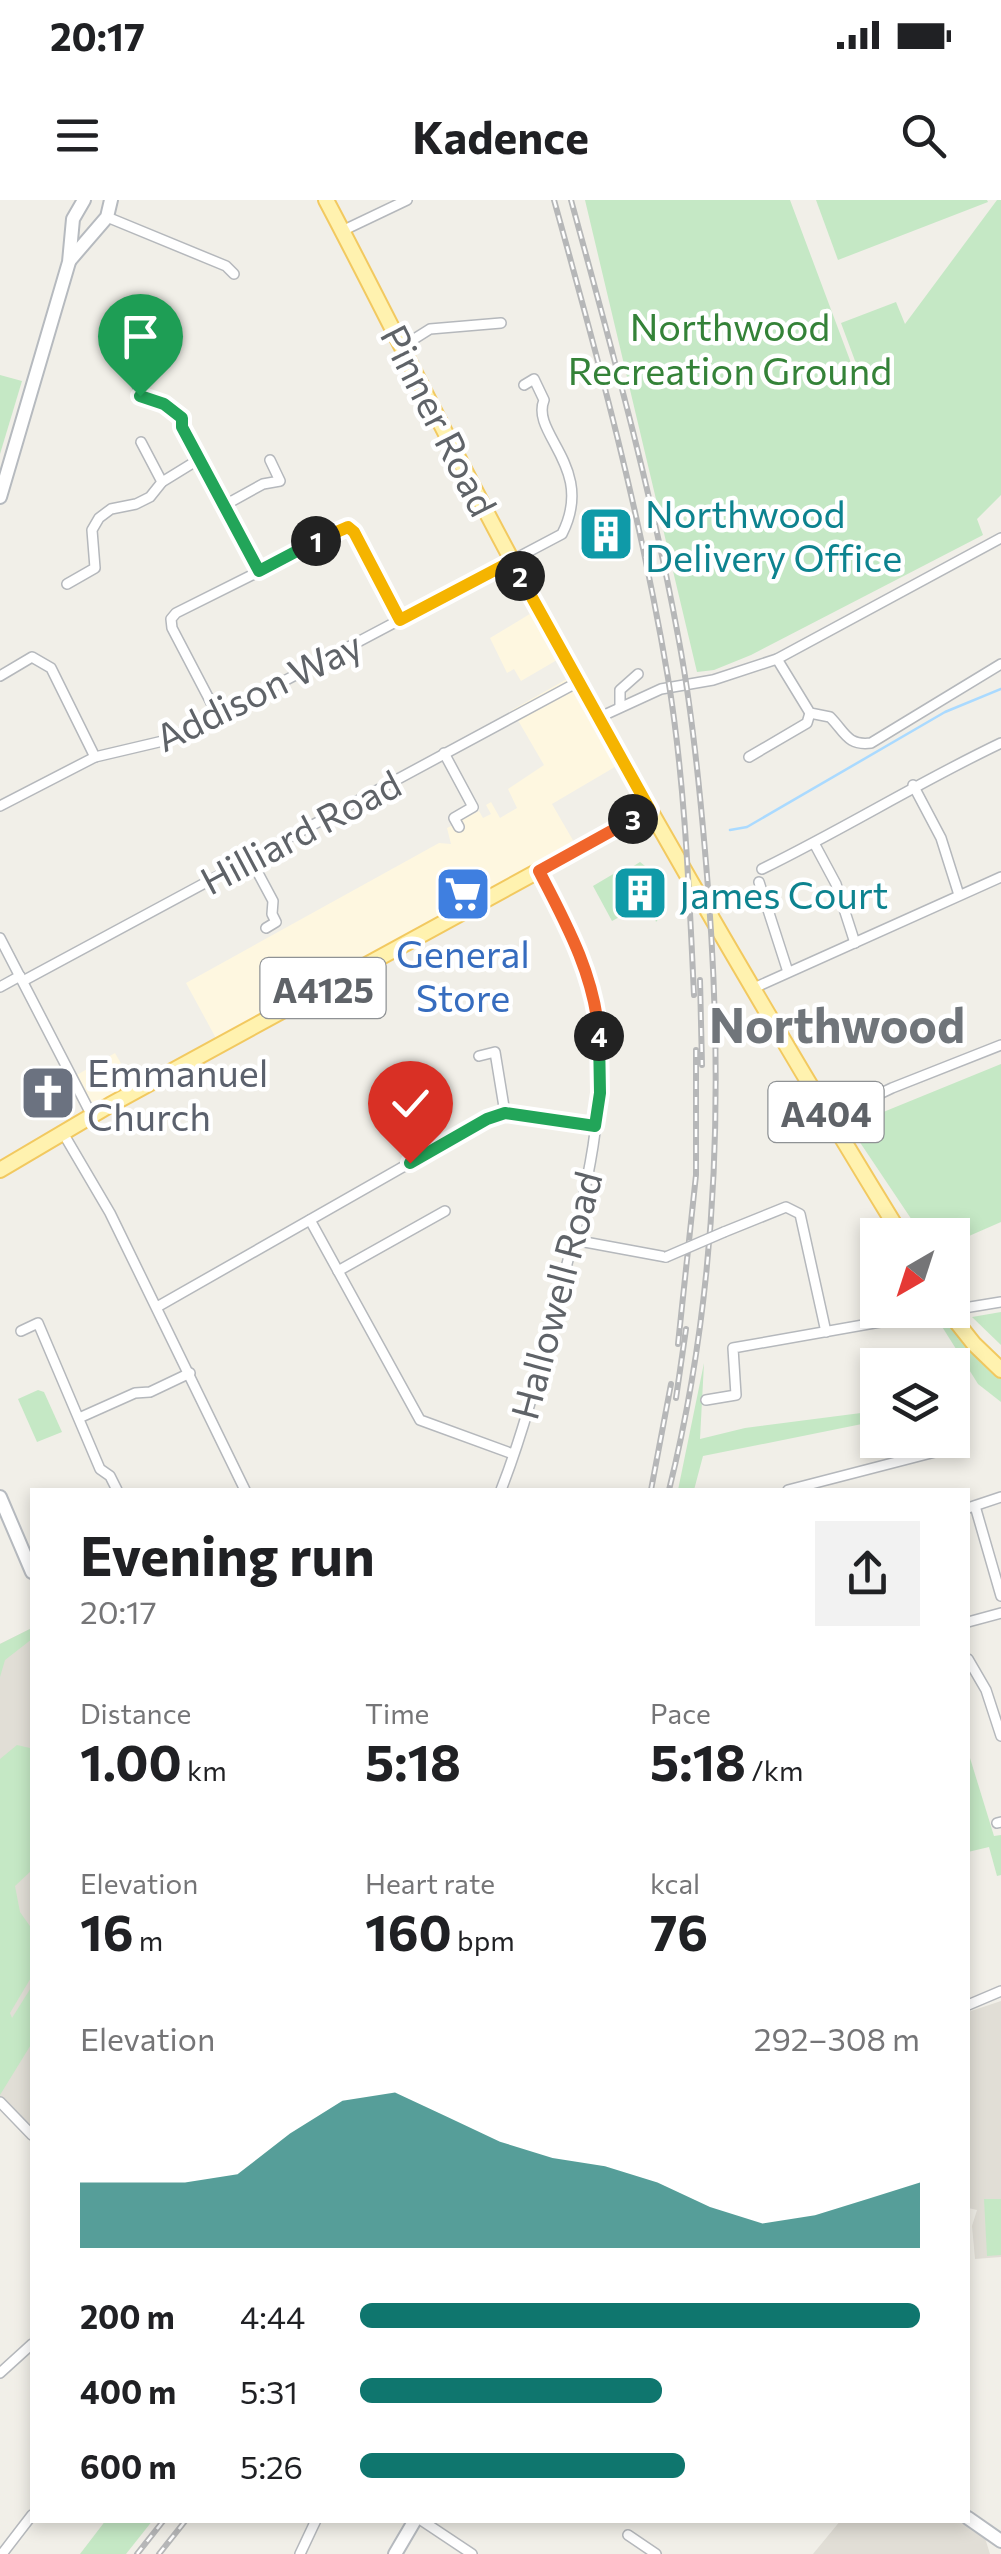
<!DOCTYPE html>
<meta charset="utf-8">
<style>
body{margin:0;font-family:Commissioner,sans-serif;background:#f2f2f2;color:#202124;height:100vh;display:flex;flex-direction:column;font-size:38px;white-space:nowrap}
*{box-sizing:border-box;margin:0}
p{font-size:32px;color:#757577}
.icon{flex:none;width:55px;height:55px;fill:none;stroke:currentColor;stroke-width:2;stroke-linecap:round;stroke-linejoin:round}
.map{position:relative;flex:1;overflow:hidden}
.sheet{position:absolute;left:30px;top:1288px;width:940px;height:1035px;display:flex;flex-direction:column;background:#fff;border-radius:0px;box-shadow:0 5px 15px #0003}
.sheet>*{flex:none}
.needle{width:65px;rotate:219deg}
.controls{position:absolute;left:860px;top:1018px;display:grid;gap:20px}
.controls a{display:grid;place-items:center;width:110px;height:110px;border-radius:0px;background:#fff;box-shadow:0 5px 15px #0003;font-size:50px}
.pin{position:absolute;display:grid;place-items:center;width:85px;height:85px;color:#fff;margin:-102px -42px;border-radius:50% 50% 50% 0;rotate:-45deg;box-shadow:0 0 10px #0007}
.pin .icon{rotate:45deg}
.km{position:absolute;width:50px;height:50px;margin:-25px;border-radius:50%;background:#222;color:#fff;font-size:28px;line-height:50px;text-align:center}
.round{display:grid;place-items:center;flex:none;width:105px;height:105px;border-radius:0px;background:#f2f2f2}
.summary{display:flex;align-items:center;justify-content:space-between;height:170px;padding:0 50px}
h1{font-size:55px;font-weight:700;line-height:75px}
.metrics{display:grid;grid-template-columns:repeat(3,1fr);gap:15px;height:170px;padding:10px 50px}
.metrics div{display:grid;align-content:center}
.metrics b{font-size:50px;font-weight:700}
.metrics small{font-size:28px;font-weight:400}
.metrics p{font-size:28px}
.chart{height:280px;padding:20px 50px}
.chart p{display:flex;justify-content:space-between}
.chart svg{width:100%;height:180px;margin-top:10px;fill:#0f766e;opacity:.7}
ul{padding:0 50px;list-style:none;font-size:32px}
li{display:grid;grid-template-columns:160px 120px 1fr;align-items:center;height:75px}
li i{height:25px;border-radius:12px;background:#0f766e}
.status{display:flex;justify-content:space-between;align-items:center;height:70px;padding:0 50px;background:#fff;direction:ltr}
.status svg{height:28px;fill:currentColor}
header{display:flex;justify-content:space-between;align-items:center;height:130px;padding:0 50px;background:#fff;font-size:45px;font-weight:700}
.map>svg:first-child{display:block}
</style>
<div class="status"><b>20:17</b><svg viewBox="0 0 49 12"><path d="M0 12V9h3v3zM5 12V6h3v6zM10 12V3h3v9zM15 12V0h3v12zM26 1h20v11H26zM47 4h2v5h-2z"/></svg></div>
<header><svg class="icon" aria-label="menu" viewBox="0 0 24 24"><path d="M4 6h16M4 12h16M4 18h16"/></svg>Kadence<svg class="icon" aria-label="search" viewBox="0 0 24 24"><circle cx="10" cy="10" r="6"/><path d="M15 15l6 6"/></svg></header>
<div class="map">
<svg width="1001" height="2354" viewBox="0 0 1001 2354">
<rect width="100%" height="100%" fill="#f1efe8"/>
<g fill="#fef7e0">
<path d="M538 409 625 561 552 604 578 649 218 842 186 783 439 643 451 644 447 628 453 625 457 631 465 628 462 620 479 611 483 618 491 614 486 605 491 602 500 618 517 608 508 589 544 565 512 510 567 479 557 460 521 481 514 469 507 473 490 438Z"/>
<path d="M115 853 135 888 94 912 75 876Z"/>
</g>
<g fill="#e1ded6">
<path d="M32 1428V1930L0 1896V1444Z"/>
<path d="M1001 1801V2057L975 2059 972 2026 977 2010 968 2008V1812Z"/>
<path d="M841 2320H961L985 2338 990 2354H813Z"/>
</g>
<g fill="#c5e8c5">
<path d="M585 0H790L860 187 864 185 841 123 896 102 905 124 997 0H1001V295L977 319 983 335 751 455 714 470 697 472Z"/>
<path d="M816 0H987L988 2 838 60Z"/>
<path d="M0 175 22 181 0 254Z"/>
<path d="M640 662C656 673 664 692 665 710L656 722 650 701 632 667Z"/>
<path d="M620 670 640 706 612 721 593 686Z"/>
<path d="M1001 864V1022L953 1043 952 1035H922L849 926Z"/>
<path d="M947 1111 1001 1170V1202L978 1184 941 1125Z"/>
<path d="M1001 1112V1145L972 1117Z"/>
<path d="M704 1163 700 1239 745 1228 861 1213 862 1224 703 1256 694 1290H678Z"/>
<path d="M38 1190 44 1192 62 1232 37 1242 18 1199Z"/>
<path d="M32 1428V1439L5 1460 0 1477V1444Z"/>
<path d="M32 1544V1670L15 1686 20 1712 32 1729V1776L10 1813 12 1818 32 1786V1843L0 1895V1559L17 1545 30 1548Z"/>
<path d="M968 1558H970L994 1636 1001 1635V1675L997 1676 989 1647 968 1652Z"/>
<path d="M984 1999H1001V2055L987 2056Z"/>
<path d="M106 2320H153L126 2354H80Z"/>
</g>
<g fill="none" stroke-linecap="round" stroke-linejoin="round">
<path stroke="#aadaff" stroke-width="2.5" d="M730 630 747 627 945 512 1001 489"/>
<g stroke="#b5b8bc" stroke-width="12">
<g id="street">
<path d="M107 17 226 66 234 74"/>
<path d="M342 31 407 0"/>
<path d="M403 146 430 129 501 123"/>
<path d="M134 154 142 162 137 184 140 196 164 204 182 217V227L259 371"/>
<path d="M141 242 162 282"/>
<path d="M225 305 263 284 280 281 270 260"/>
<path d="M67 384 95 368 92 330 99 318 111 309 136 304 150 297 162 282 201 258"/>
<path d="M777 459 810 513 830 517C845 532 847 546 871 543L1001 464"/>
<path d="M0 476 32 457 51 468 95 557"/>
<path d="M620 507V490L638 474"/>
<path d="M218 516 172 428 171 419 176 413 348 327 358 339 400 420"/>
<path d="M600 517 661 489 713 480 777 459 1001 338"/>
<path d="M444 553 473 607 454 618 459 627"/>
<path d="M749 557 807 523 810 513"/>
<path d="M913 585 941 638 959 695"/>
<path d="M0 606 95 557 163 541 218 516 562 334C596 267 530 234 544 200L534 179 524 185"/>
<path d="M814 643 836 684 855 743"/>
<path d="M250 658 273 701 272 714 276 722 266 728"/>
<path d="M762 669C844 629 919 582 1001 543"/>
<path d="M759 682 788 772"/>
<path d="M0 738 92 916"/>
<path d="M23 781 578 482"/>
<path d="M0 787 20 776"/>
<path d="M754 788 1001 677"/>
<path d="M479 856 495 852 505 913"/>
<path d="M829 918 892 888 1001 845"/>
<path d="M63 933 110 1013 245 1290"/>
<path d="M310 1020 420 1220 513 1254"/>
<path d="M724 1032 786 1007 800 1014 826 1132"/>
<path d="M574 1040 666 1057"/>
<path d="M338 1071 445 1011"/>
<path d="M157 1107 487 919 505 913 595 926"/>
<path d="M952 1110 1001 1102"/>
<path d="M21 1131 38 1123 100 1269 110 1276 117 1290"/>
<path d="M706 1200 736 1195 733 1148 948 1110"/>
<path d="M79 1218 135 1193 150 1192 190 1173"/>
<path d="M501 1290C524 1231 540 1168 556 1106 581 1010 612 905 595 804 587 757 561 712 539 671"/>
<path d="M788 1290 939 1251 938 1240"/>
<path d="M975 1306 1001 1396"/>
<path d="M968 1308 1001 1297"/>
<path d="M968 1422 1001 1413"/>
<path d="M968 1459 986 1490 1001 1536"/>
<path d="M997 1623 1001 1622"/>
<path d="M968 1805 1001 1791"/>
<path d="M0 1902 32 1935"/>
<path d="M0 2173 32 2144"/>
<path d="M421 2320 472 2354"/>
<path d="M628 2335 656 2354"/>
<path d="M2 2354 32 2315"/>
<path d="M300 2354 316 2320"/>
</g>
</g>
<g stroke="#b6babf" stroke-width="16">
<g id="secondary">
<path d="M70 60 107 17 111 0"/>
<path d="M0 297 69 62 73 19 84 0"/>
<path d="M0 1297 32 1372"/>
<path d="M968 2318 1001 2341"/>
<path d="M395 2354 415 2320"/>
</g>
</g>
<g stroke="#f2c960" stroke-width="18">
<g id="primary">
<path d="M326 0C390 121 449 244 514 364 636 591 766 815 901 1035"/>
<path d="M0 970 110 905 650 610"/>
<path d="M947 1110 974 1144 1001 1170"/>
</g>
</g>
<use href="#street" stroke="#fff" stroke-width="9"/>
<use href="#secondary" stroke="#fff" stroke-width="12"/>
<use href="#primary" stroke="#fff2af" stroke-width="14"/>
<g stroke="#b6b7b8" stroke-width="6">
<g id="rail">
<path d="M554 0C598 158 641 316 668 478 685 581 689 691 694 795"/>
<path d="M571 0C611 146 652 292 679 441 692 510 699 581 705 651 724 865 721 1081 669 1290"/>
<path d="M700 780 702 865"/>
<path d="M678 1144 696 975V850"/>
<path d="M676 1198 686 1129"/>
<path d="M651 1290 671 1184"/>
<path d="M137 2354 164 2320"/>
<path d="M159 2354 186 2320"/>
</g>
</g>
<use href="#rail" stroke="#fff" stroke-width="2.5" stroke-dasharray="8" stroke-linecap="butt"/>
<g stroke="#b5b8bc" stroke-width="12" stroke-linecap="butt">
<path id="street-bridge" d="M666 1057 724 1032"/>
</g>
<use href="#street-bridge" stroke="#fff" stroke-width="9"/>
</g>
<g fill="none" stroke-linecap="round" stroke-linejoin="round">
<g stroke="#fff" stroke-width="20">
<path id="split-1" d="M140 196 164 204 182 218V227L259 371 316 341"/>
</g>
<g stroke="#fff" stroke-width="20">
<path id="split-2" d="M316 341 348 327 354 332 400 420 512 361 520 376"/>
</g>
<g stroke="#fff" stroke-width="20">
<path id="split-3" d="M520 376 650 610 633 619"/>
</g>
<g stroke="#fff" stroke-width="20">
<path id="split-4" d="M599 836C595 776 566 723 539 671L633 619"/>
</g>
<g stroke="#fff" stroke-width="20">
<path id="split-5" d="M410 963 487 919 505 913 595 926 600 893 599 836"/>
</g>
<use href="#split-1" stroke="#22a559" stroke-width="12"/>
<use href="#split-2" stroke="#f5b400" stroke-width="12"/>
<use href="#split-3" stroke="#f5b400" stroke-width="12"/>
<use href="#split-4" stroke="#f0652b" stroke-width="12"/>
<use href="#split-5" stroke="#22a559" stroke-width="12"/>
</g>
<defs>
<g id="building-square" transform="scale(2.875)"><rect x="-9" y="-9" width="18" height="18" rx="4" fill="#0f9aa8" stroke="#fff"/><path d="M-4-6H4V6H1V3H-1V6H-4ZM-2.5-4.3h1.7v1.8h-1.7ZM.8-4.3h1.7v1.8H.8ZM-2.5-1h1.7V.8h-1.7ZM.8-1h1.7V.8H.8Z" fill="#fff"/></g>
<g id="supermarket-square" transform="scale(2.875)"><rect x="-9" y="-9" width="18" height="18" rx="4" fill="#3f7fe0" stroke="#fff"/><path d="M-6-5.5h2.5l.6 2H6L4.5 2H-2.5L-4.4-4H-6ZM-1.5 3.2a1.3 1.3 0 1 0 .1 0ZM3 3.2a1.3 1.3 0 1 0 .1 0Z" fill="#fff"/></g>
<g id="church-square" transform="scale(2.875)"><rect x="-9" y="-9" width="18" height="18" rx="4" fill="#6b7280" stroke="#fff"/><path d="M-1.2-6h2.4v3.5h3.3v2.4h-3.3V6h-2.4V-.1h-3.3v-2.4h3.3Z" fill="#fff"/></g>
</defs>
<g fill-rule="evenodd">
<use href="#building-square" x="606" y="334"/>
<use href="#building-square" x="640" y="693"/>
<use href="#supermarket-square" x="463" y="694"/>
<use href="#church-square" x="48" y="893"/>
</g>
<g text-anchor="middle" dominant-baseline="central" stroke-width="9" stroke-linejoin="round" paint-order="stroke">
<g fill="#fff" stroke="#8f9295" stroke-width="2.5">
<rect x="260.5" y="758" width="125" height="60" rx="8"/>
<rect x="768.5" y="882" width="115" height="60" rx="8"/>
</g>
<g font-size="35" font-weight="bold" fill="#5f6368">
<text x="323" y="788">A4125</text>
<text x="826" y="912">A404</text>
</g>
<g font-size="38" fill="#348238" stroke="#fff">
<text x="730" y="125">Northwood<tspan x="730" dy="44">Recreation Ground</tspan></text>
</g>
<g font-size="38" fill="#5f6368" stroke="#fff">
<text transform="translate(440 220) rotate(63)">Pinner Road</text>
<text transform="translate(258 490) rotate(-26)">Addison Way</text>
<text transform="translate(300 631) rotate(-28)">Hilliard Road</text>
<text transform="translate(555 1095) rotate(-75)">Hallowell Road</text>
</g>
<g font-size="38" fill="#0d838f" stroke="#fff" text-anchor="start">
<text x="645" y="312">Northwood<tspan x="645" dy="44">Delivery Office</tspan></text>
<text x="679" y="693">James Court</text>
</g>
<g font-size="38" fill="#366cbe" stroke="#fff">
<text x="463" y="752">General<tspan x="463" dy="44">Store</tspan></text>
</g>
<g font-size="38" fill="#5b616d" stroke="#fff" text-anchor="start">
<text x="87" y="871">Emmanuel<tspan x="87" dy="44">Church</tspan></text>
</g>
<g font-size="48" font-weight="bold" fill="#70757a" stroke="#fff">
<text x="837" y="823">Northwood</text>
</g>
</g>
</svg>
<div class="controls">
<a><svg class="needle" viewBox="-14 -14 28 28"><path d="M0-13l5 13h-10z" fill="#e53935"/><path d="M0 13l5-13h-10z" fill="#757577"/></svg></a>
<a><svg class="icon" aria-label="layers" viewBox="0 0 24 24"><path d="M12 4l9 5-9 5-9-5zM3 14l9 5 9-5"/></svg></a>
</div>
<div class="pin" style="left:140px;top:196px;background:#1e9e55"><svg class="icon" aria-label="arrive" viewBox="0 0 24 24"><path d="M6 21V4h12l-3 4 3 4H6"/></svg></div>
<div class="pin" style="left:410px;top:963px;background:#d93025"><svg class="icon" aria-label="check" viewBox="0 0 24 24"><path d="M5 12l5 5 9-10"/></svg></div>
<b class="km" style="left:316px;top:341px">1</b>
<b class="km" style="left:520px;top:376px">2</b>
<b class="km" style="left:633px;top:619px">3</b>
<b class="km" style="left:599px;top:836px">4</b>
<section class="sheet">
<div class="summary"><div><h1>Evening run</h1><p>20:17</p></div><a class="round"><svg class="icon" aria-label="share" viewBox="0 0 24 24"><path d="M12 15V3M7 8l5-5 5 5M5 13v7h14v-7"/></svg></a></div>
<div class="metrics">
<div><p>Distance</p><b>1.00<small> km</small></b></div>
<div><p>Time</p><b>5:18</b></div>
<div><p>Pace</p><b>5:18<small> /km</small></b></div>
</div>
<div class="metrics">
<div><p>Elevation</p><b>16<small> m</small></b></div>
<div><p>Heart rate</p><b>160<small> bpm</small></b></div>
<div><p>kcal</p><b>76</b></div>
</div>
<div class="chart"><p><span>Elevation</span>292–308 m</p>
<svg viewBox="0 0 160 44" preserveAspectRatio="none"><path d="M0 44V28L10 28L20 28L30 26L40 16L50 8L60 6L70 12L80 18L90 22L100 24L110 28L120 34L130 38L140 36L150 32L160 28V44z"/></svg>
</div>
<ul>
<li><b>200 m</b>4:44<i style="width:100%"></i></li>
<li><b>400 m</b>5:31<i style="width:54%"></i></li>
<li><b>600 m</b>5:26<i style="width:58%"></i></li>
</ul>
</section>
</div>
